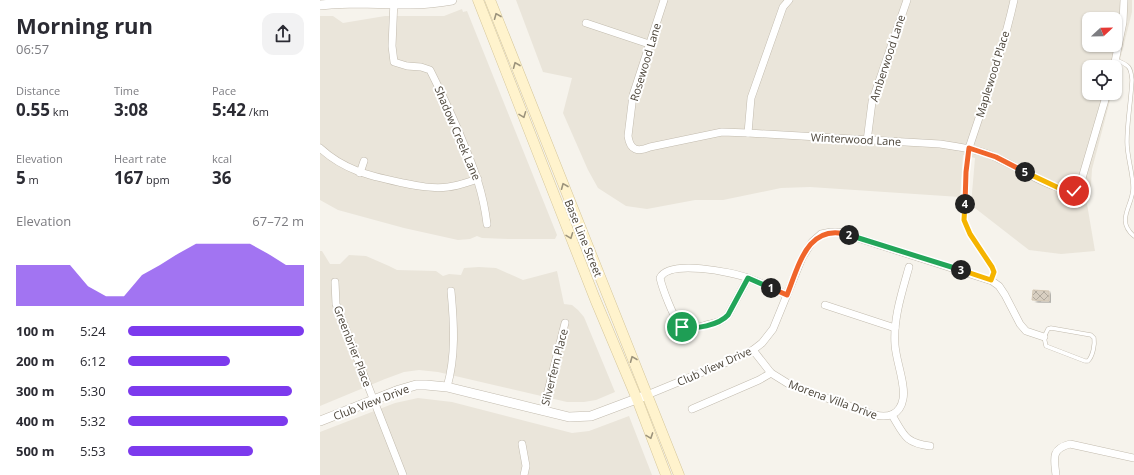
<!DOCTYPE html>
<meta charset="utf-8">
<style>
body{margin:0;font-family:"Open Sans",sans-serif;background:#f2f2f3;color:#2b2b33;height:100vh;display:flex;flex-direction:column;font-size:15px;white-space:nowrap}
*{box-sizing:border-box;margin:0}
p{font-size:13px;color:#7c7c81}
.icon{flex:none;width:22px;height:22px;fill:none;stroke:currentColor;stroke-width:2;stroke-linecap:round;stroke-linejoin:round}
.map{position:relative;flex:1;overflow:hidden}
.drawer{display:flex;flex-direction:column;background:#fff;width:320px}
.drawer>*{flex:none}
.needle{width:26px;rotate:68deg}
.buttons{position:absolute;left:762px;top:12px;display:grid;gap:8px}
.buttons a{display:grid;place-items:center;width:40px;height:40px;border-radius:8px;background:#fff;box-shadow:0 1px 3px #0004;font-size:20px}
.pin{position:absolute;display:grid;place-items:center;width:34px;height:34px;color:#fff;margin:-17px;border:2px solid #fff;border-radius:50%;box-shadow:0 1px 4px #0007}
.km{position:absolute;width:20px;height:20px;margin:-10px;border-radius:50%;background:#222;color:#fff;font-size:11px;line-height:20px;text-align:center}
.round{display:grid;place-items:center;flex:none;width:42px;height:42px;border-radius:12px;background:#f2f2f3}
.head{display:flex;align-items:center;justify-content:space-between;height:68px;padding:0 16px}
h1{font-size:22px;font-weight:700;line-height:30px}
.figures{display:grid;grid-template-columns:repeat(3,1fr);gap:6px;height:68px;padding:4px 16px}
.figures div{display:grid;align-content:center}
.figures b{font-size:17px;font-weight:700}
.figures small{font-size:11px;font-weight:400}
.figures p{font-size:11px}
.chart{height:112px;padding:8px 16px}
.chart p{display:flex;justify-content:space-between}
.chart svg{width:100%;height:72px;margin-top:4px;fill:#7c3aed;opacity:.7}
ul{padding:0 16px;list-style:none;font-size:13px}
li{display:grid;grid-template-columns:64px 48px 1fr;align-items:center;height:30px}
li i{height:10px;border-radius:5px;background:#7c3aed}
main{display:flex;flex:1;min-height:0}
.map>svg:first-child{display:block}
</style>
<main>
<section class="drawer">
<div class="head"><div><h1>Morning run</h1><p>06:57</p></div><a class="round"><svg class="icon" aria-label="share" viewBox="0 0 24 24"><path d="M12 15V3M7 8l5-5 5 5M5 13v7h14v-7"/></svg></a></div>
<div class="figures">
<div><p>Distance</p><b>0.55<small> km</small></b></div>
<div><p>Time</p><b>3:08</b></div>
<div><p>Pace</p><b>5:42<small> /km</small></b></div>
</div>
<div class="figures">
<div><p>Elevation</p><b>5<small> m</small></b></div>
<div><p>Heart rate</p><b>167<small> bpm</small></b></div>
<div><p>kcal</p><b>36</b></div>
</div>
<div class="chart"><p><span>Elevation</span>67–72 m</p>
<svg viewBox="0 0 160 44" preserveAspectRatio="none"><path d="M0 44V19L10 19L20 19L30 19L40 32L50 38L60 38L70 25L80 19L90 12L100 6L110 6L120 6L130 6L140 12L150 19L160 19V44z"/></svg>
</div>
<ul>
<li><b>100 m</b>5:24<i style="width:100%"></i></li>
<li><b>200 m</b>6:12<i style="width:58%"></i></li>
<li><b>300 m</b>5:30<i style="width:93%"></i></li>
<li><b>400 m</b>5:32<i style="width:91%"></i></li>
<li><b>500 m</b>5:53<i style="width:71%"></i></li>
</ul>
</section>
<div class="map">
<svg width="814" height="475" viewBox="0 0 814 475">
<defs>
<pattern id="building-cross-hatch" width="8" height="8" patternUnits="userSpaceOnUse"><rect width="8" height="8" fill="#d8cfc1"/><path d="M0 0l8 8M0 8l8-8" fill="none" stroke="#b1aa9e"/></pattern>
<filter id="shadow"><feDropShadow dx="4.5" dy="2.5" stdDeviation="1" flood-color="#0004"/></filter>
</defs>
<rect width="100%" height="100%" fill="#f6f3ec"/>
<g fill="#eae5da" fill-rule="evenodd">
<path d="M196 0H812V12L795 80V67H769V93H792L772 169 771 185 767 204 775 251 741 254 709 250 651 205 655 158 643 155 640 197 490 187 461 188 403 200H375L327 209 306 206 278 188 268 170 243 113 252 78 223 72ZM769 19H795V45H769Z"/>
<path d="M142 9 143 12 147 11 237 235 235 239H188L162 238 157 236 150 239 138 240 84 228 18 210 0 200V16H13L23 23 65 16H124Z"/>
<path d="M0 251H2L10 264H20L29 255 46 256 69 266 77 270 116 271 123 276 129 274 141 275 144 268 159 267 176 268 203 280 237 271 244 304 252 305 258 310 264 317 295 392 276 400 264 402H247L118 372 99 370 84 372 65 379 0 406Z"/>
<path d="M98 398 132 402 252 433 269 431 309 416 332 475H0V432L75 403Z"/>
</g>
<path fill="url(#building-cross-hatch)" stroke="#d3c7b4" filter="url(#shadow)" d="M713 290 729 291V301L712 300Z"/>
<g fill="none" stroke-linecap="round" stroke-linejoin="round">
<g stroke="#c2bbae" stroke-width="4.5">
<g id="service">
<path d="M796 60C809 65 811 67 812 80 811 101 807 122 807 142 807 157 813 173 813 188 813 206 795 220 814 236"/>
<path d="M649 148 644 220 649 234 673 267 674 272 671 280"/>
<path d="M731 328 771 335 774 338C775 344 773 356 768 361H765L726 346 724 337 728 329Z"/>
</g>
</g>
<g stroke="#c2bbae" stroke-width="8">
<g id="minor">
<path d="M74 0 72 46 74 62 87 66 101 67 110 70C122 94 133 117 143 142 155 171 163 192 167 224"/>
<path d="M344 0 313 95 308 136C310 151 318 152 330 147L402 132 428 133 620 144C639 147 659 149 677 158 702 169 727 188 754 191L760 185 787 93"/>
<path d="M266 23 329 44"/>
<path d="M794 67 803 22 804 0"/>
<path d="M428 133 431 98 463 7 469 0"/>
<path d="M547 141 552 102 587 0"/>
<path d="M0 148C25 171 51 176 83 183 98 186 113 189 128 187 138 186 148 182 158 179"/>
<path d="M649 148C665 99 683 50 694 0"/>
<path d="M40 173 44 161"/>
<path d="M428 278 408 315C402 322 395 323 386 325 379 327 369 331 362 326 354 321 342 287 340 278 349 259 412 272 428 278 441 283 454 289 467 295"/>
<path d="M15 282 16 304 83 475"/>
<path d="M505 305 575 328"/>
<path d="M433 350 451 373 472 386 555 415C568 418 580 415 583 399 586 385 576 361 575 345 573 319 582 292 589 267"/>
<path d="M127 387C136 356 134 323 131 291"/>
<path d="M327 395 412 360 433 350 442 343 453 329 482 258 492 242 501 234 511 232H519L672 281 679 286 685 295 700 324 706 331 724 337"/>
<path d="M372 409 439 380 451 373"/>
<path d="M223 411 245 323"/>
<path d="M572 415C584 435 585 443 610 446"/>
<path d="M202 444 206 466 204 475"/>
<path d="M736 475C734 458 731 449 750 444L814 458"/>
</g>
</g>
<g stroke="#c2bbae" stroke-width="10">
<g id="tertiary">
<path d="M0 5C12 4 25 3 37 3 69 4 101 6 132 0"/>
<path d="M0 421 79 390 96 385H106L127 387 249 417 271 416 327 395"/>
</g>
</g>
<g stroke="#d6c79b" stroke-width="11">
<g id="secondary">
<path d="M158 0 275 299 317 399 346 475"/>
<path d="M170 0 359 475"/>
</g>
</g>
<use href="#service" stroke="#fff" stroke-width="3.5"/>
<use href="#minor" stroke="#fff" stroke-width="7"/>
<use href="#tertiary" stroke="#fff" stroke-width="9"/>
<use href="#secondary" stroke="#fff3cd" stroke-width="10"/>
</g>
<defs><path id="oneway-chevron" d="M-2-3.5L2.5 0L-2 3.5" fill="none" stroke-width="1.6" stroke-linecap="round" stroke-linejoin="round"/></defs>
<g stroke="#9c937c">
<use href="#oneway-chevron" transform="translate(177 16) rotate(-112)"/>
<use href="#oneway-chevron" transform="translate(196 65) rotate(-112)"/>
<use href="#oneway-chevron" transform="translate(203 115) rotate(69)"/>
<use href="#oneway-chevron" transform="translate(244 186) rotate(-112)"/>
<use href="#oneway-chevron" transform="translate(250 236) rotate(69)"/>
<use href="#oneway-chevron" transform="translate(313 359) rotate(-112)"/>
<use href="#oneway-chevron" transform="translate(330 436) rotate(70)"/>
</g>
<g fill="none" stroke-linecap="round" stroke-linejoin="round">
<g stroke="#fff" stroke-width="8">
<path id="split-1" d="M362 327C375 330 399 325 408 315L428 278 451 288"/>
</g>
<g stroke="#fff" stroke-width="8">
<path id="split-2" d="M451 288 467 295C479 265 488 222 529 235"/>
</g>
<g stroke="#fff" stroke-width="8">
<path id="split-3" d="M529 235 641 270"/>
</g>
<g stroke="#fff" stroke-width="8">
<path id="split-4" d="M641 270 671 280 674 272 672 267 650 234 644 220 645 204"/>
</g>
<g stroke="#fff" stroke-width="8">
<path id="split-5" d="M645 204 646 172 649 148 676 157 705 172"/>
</g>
<g stroke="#fff" stroke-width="8">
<path id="split-6" d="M705 172 741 189 754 191"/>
</g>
<use href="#split-1" stroke="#22a559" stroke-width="5"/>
<use href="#split-2" stroke="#f0652b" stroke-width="5"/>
<use href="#split-3" stroke="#22a559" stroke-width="5"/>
<use href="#split-4" stroke="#f5b400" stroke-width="5"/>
<use href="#split-5" stroke="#f0652b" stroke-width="5"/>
<use href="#split-6" stroke="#f5b400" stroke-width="5"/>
</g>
<g text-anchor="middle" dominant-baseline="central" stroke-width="4" stroke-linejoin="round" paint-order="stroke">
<g font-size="11" fill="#4b4439" stroke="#fff">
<text transform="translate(567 58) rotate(-72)">Amberwood Lane</text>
<text transform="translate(325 62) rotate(-73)">Rosewood Lane</text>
<text transform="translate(672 74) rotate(-73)">Maplewood Place</text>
<text transform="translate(138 133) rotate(67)">Shadow Creek Lane</text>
<text transform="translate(536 139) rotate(3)">Winterwood Lane</text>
<text transform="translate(264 238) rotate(68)">Base Line Street</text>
<text transform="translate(33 346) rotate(69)">Greenbrier Place</text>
<text transform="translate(394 366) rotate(-24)">Club View Drive</text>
<text transform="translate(234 367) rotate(-76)">Silverfern Place</text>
<text transform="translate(513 399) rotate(20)">Morena Villa Drive</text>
<text transform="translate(51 402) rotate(-21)">Club View Drive</text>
</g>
</g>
</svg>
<div class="buttons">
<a><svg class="needle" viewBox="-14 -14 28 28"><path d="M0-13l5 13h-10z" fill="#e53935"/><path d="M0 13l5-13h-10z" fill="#7c7c81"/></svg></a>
<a><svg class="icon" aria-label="locate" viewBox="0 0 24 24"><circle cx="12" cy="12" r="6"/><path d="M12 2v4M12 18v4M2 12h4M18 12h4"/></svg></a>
</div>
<div class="pin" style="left:362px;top:327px;background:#1e9e55"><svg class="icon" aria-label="arrive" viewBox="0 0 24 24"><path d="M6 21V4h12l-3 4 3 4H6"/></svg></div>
<div class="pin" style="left:754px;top:191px;background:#d93025"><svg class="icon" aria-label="check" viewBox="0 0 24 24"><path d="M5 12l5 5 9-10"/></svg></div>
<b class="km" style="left:451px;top:288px">1</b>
<b class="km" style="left:529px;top:235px">2</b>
<b class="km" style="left:641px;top:270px">3</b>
<b class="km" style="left:645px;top:204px">4</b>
<b class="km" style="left:705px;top:172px">5</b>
</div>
</main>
